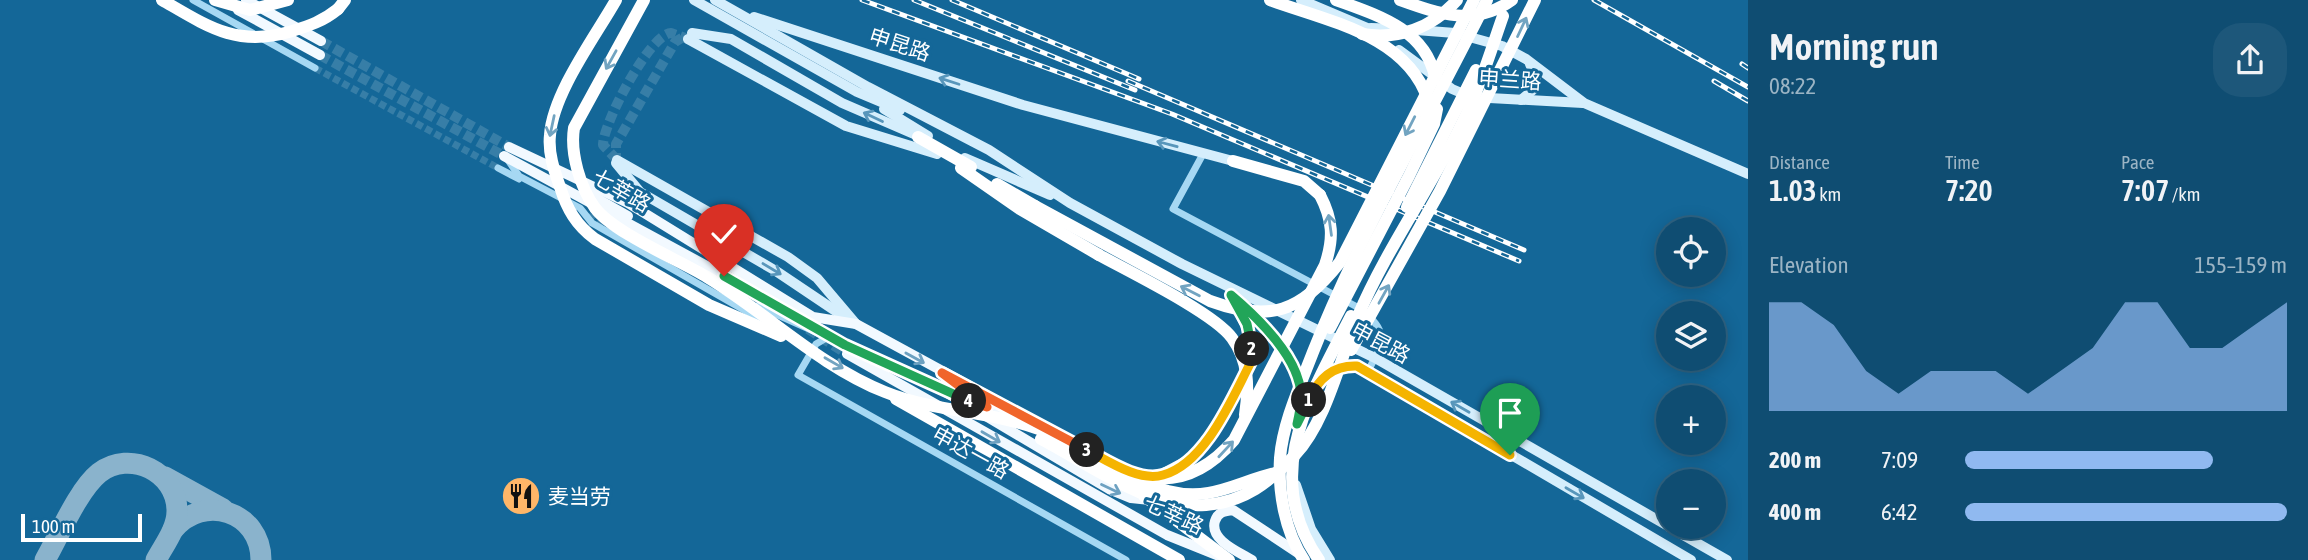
<!DOCTYPE html>
<meta charset="utf-8">
<style>
body{margin:0;font-family:"Asap Condensed","Noto Sans SC",sans-serif;background:#1d577a;color:#f1f3f6;height:100vh;display:flex;flex-direction:column;font-size:26px;white-space:nowrap}
*{box-sizing:border-box;margin:0}
p{font-size:23px;color:#9bb4c4}
.icon{flex:none;width:38px;height:38px;fill:none;stroke:currentColor;stroke-width:2;stroke-linecap:round;stroke-linejoin:round}
.map{position:relative;flex:1;overflow:hidden}
.sheet{display:flex;flex-direction:column;background:#0f4d72;width:560px}
.sheet>*{flex:none}
.controls{position:absolute;left:1656px;top:217px;display:grid;gap:14px}
.controls a{display:grid;place-items:center;width:70px;height:70px;border-radius:50%;background:#0f4d72;box-shadow:0 4px 18px #0003,0 0 0 2px #2f6484;font-size:35px}
.scale{position:absolute;left:21px;bottom:18px;width:121px;box-sizing:border-box;padding-left:7px;border:4px solid #fff;border-top:0;font-size:19px;line-height:24px;white-space:nowrap;color:#fff;-webkit-text-stroke:5px #146798;paint-order:stroke}
.pin{position:absolute;display:grid;place-items:center;width:60px;height:60px;color:#fff;margin:-72px -30px;border-radius:50% 50% 50% 0;rotate:-45deg;box-shadow:0 0 7px #0007}
.pin .icon{rotate:45deg}
.km{position:absolute;width:35px;height:35px;margin:-18px;border-radius:50%;background:#222;color:#fff;font-size:19px;line-height:35px;text-align:center}
.round{display:grid;place-items:center;flex:none;width:74px;height:74px;border-radius:28px;background:#1d577a}
.summary{display:flex;align-items:center;justify-content:space-between;height:119px;padding:0 21px}
h1{font-size:38px;font-weight:600;line-height:52px}
.metrics{display:grid;grid-template-columns:repeat(3,1fr);gap:10px;height:119px;padding:7px 21px}
.metrics div{display:grid;align-content:center}
.metrics b{font-size:30px;font-weight:600}
.metrics small{font-size:19px;font-weight:400}
.metrics p{font-size:19px}
.chart{height:196px;padding:14px 21px}
.chart p{display:flex;justify-content:space-between}
.chart svg{width:100%;height:126px;margin-top:7px;fill:#90b9f0;opacity:.7}
ul{padding:0 21px;list-style:none;font-size:23px}
li{display:grid;grid-template-columns:112px 84px 1fr;align-items:center;height:52px}
li i{height:18px;border-radius:9px;background:#90b9f0}
main{display:flex;flex:1;min-height:0}
.map>svg:first-child{display:block}
</style>
<main>
<div class="map">
<svg width="1748" height="560" viewBox="0 0 1748 560">
<rect width="100%" height="100%" fill="#146798"/>
<g fill="none" stroke-linecap="round" stroke-linejoin="round">
<g stroke="#8ab3cc" stroke-width="21">
<path d="M165 477 223 509"/>
<path d="M173 530C203 493 261 511 261 560"/>
<path d="M45 560C59 536 78 490 99 473 130 449 177 472 177 511 177 529 164 545 156 560"/>
</g>
<g stroke="#377ea7" stroke-width="7" stroke-dasharray="7 3.5" stroke-linecap="butt">
<path d="M315 68 498 168"/>
<path d="M588 216 611 229"/>
</g>
<g stroke="#377ea7" stroke-width="10" stroke-dasharray="10 5" stroke-linecap="butt">
<path d="M617 160 603 145C603 123 650 34 671 33L688 39"/>
<path d="M616 163V144L675 42 685 36"/>
</g>
<g stroke="#377ea7" stroke-width="10" stroke-dasharray="10 5" stroke-linecap="butt">
<path d="M321 41 509 147"/>
<path d="M320 55 504 156"/>
<path d="M808 329 847 354"/>
</g>
<g stroke="#a6d8f3" stroke-width="7">
<path d="M193 0 315 68"/>
<path d="M1203 154 1173 209 1359 308C1390 332 1384 341 1368 371"/>
<path d="M508 160 519 176 580 208 592 223 765 322"/>
<path d="M498 168 519 179"/>
<path d="M758 306 818 333"/>
<path d="M828 337 816 344 798 375 1126 560"/>
<path d="M841 343 947 393"/>
</g>
<g stroke="#d5eefc" stroke-width="10">
<path d="M694 0 857 92 900 110"/>
<path d="M715 0 868 87 989 150 1070 203 1182 264 1375 358 1668 526"/>
<path d="M1301 0 1377 32"/>
<path d="M754 17 1023 105 1233 161"/>
<path d="M1371 28 1401 29"/>
<path d="M1416 30 1455 33 1502 46 1526 59 1584 103 1748 174"/>
<path d="M692 33 731 39 842 103 923 138"/>
<path d="M688 39 846 126 937 154"/>
<path d="M1399 50 1452 89 1471 97 1583 103"/>
<path d="M1521 100 1534 89 1536 78 1530 64"/>
<path d="M884 109 928 136"/>
<path d="M965 158 1050 195"/>
<path d="M617 160 788 257 817 278 856 324"/>
<path d="M616 163 640 192 776 271 846 318"/>
<path d="M1249 310C1271 329 1298 364 1301 394 1302 403 1299 413 1298 422"/>
<path d="M1321 381C1333 364 1350 363 1368 371L1691 560"/>
<path d="M1296 485 1311 529 1330 560"/>
<path d="M1669 527 1727 560"/>
</g>
<g stroke="#f2f9ff" stroke-width="10">
<path d="M246 0 321 41"/>
<path d="M238 10 320 55"/>
<path d="M509 147 628 203 813 317 856 324 1045 427"/>
<path d="M504 156 799 316 845 345"/>
<path d="M584 191 628 216"/>
<path d="M847 354 1167 535 1219 556"/>
<path d="M966 391 1005 418"/>
<path d="M947 393 1109 489 1131 498 1150 500"/>
<path d="M1212 435 1251 362 1253 342 1231 295"/>
<path d="M1158 476 1192 458 1214 431"/>
<path d="M1252 560C1239 552 1209 540 1215 521 1218 512 1224 511 1233 510L1301 555"/>
</g>
<g stroke="#fff" stroke-width="12">
<path d="M1270 0C1327 21 1407 35 1428 100"/>
<path d="M338 9 345 0"/>
<path d="M918 137 971 167"/>
<path d="M1233 161 1304 181 1320 195"/>
<path d="M961 168 1020 209 1099 255"/>
<path d="M997 184 1035 206"/>
<path d="M896 399 1179 560"/>
</g>
<g stroke="#fff" stroke-width="5">
<g id="rail">
<path d="M862 0 1172 114 1519 261"/>
<path d="M914 0 1135 90"/>
<path d="M952 0 1139 79"/>
<path d="M1594 0 1748 87"/>
<path d="M1742 64 1748 68"/>
<path d="M1128 81 1524 250"/>
<path d="M1714 81 1748 101"/>
</g>
</g>
<use href="#rail" stroke="#146798" stroke-width="2.5" stroke-dasharray="8" stroke-linecap="butt"/>
<g stroke="#fff" stroke-width="12">
<path d="M162 0C207 26 236 47 289 32 308 26 322 22 338 9"/>
<path d="M215 0 250 10 288 0"/>
<path d="M616 0C595 37 553 93 550 135 548 153 554 170 560 187 567 209 576 225 595 239L709 305 781 336"/>
<path d="M644 0 574 128C570 153 580 187 595 208 614 233 679 260 707 277 767 313 819 366 885 392 935 412 989 411 1039 429 1084 445 1122 480 1168 491 1211 502 1237 482 1275 473"/>
<path d="M1336 0C1377 15 1425 29 1435 77"/>
<path d="M1400 0C1439 14 1475 27 1512 0"/>
<path d="M1362 34C1399 40 1432 28 1457 0"/>
<path d="M1035 206 1210 301C1270 323 1301 312 1340 262L1474 0"/>
<path d="M1407 207 1476 70"/>
<path d="M1099 255C1130 272 1214 313 1232 338 1249 361 1249 388 1245 415"/>
<path d="M1330 328 1409 176 1434 124 1437 109"/>
<path d="M1351 350 1440 191 1535 0"/>
<path d="M1041 439C1089 464 1149 510 1206 505 1244 502 1270 482 1295 455 1327 421 1340 358 1358 316 1388 245 1436 181 1468 111 1482 81 1492 47 1503 16"/>
<path d="M1139 475C1178 486 1209 469 1234 440L1325 265C1334 238 1333 220 1320 195"/>
<path d="M1144 496 1229 560"/>
<path d="M1304 560C1285 532 1278 492 1280 458 1283 422 1300 386 1313 352 1361 231 1429 117 1487 0"/>
<path d="M1319 560C1260 475 1310 396 1351 316"/>
</g>
</g>
<defs><path id="oneway-shaft" d="M-6 0H5M1.5-3L5.5 0L1.5 3" fill="none" stroke-width="1.6" stroke-linecap="round" stroke-linejoin="round" transform="scale(1.75)"/></defs>
<g stroke="#72a4c1">
<use href="#oneway-shaft" transform="translate(1522 27) rotate(-65)"/>
<use href="#oneway-shaft" transform="translate(611 60) rotate(119)"/>
<use href="#oneway-shaft" transform="translate(552 126) rotate(102)"/>
<use href="#oneway-shaft" transform="translate(1410 126) rotate(117)"/>
<use href="#oneway-shaft" transform="translate(1330 225) rotate(-98)"/>
<use href="#oneway-shaft" transform="translate(1190 291) rotate(-153)"/>
<use href="#oneway-shaft" transform="translate(1384 294) rotate(-61)"/>
<use href="#oneway-shaft" transform="translate(834 363) rotate(30)"/>
<use href="#oneway-shaft" transform="translate(1226 449) rotate(-47)"/>
</g>
<g stroke="#5896bb">
<use href="#oneway-shaft" transform="translate(949 81) rotate(-162)"/>
<use href="#oneway-shaft" transform="translate(873 117) rotate(-155)"/>
<use href="#oneway-shaft" transform="translate(1167 144) rotate(-165)"/>
<use href="#oneway-shaft" transform="translate(772 269) rotate(31)"/>
<use href="#oneway-shaft" transform="translate(1460 407) rotate(-150)"/>
<use href="#oneway-shaft" transform="translate(1575 493) rotate(30)"/>
</g>
<g stroke="#6da1c1">
<use href="#oneway-shaft" transform="translate(915 358) rotate(29)"/>
<use href="#oneway-shaft" transform="translate(991 437) rotate(30)"/>
<use href="#oneway-shaft" transform="translate(1111 489) rotate(25)"/>
</g>
<g fill="none" stroke-linecap="round" stroke-linejoin="round">
<g stroke="#fff" stroke-width="14">
<path id="split-1" d="M1309 400C1318 379 1333 365 1357 366L1510 455"/>
</g>
<g stroke="#fff" stroke-width="14">
<path id="split-2" d="M1252 349 1247 324 1231 295C1257 317 1301 359 1301 397 1301 406 1299 415 1297 424L1309 400"/>
</g>
<g stroke="#fff" stroke-width="14">
<path id="split-3" d="M1087 450C1108 461 1139 482 1163 475 1206 463 1232 398 1251 362L1252 349"/>
</g>
<g stroke="#fff" stroke-width="14">
<path id="split-4" d="M969 401 987 407 942 373 1087 450"/>
</g>
<g stroke="#fff" stroke-width="14">
<path id="split-5" d="M724 276 845 345 969 401"/>
</g>
<use href="#split-1" stroke="#f5b400" stroke-width="9"/>
<use href="#split-2" stroke="#22a559" stroke-width="9"/>
<use href="#split-3" stroke="#f5b400" stroke-width="9"/>
<use href="#split-4" stroke="#f0652b" stroke-width="9"/>
<use href="#split-5" stroke="#22a559" stroke-width="9"/>
</g>
<defs>
<g id="restaurant-disc" transform="scale(2.0125)"><circle r="9.5" fill="#ffb668" stroke="#146798"/><path d="M-5-6h1v4h1v-4h1v4h1v-4h1v5L-1.5 .5V6h-2V.5L-5-1ZM5-6V6H3V1.5H1.5Q1.5-4 5-6Z" fill="#111"/></g>
</defs>
<g fill-rule="evenodd">
<use href="#restaurant-disc" x="521" y="496"/>
</g>
<g text-anchor="middle" dominant-baseline="central" stroke-width="6" stroke-linejoin="round" paint-order="stroke">
<g font-size="21" fill="#fff" stroke="#146798">
<text transform="translate(900 44) rotate(18)">申昆路</text>
<text transform="translate(1510 79) rotate(4)">申兰路</text>
<text transform="translate(622 190) rotate(30)">七莘路</text>
<text transform="translate(1381 342) rotate(28)">申昆路</text>
<text transform="translate(971 452) rotate(29)">申达一路</text>
<text transform="translate(1174 514) rotate(25)">七莘路</text>
</g>
<g font-size="21" fill="#fff" stroke="#146798" text-anchor="start">
<text x="548" y="496">麦当劳</text>
</g>
</g>
</svg>
<div class="controls">
<a><svg class="icon" aria-label="locate" viewBox="0 0 24 24"><circle cx="12" cy="12" r="6"/><path d="M12 2v4M12 18v4M2 12h4M18 12h4"/></svg></a>
<a><svg class="icon" aria-label="layers" viewBox="0 0 24 24"><path d="M12 4l9 5-9 5-9-5zM3 14l9 5 9-5"/></svg></a>
<a>+</a>
<a>−</a>
</div>
<div class="scale">100 m</div>
<div class="pin" style="left:1510px;top:455px;background:#1e9e55"><svg class="icon" aria-label="arrive" viewBox="0 0 24 24"><path d="M6 21V4h12l-3 4 3 4H6"/></svg></div>
<div class="pin" style="left:724px;top:276px;background:#d93025"><svg class="icon" aria-label="check" viewBox="0 0 24 24"><path d="M5 12l5 5 9-10"/></svg></div>
<b class="km" style="left:1309px;top:400px">1</b>
<b class="km" style="left:1252px;top:349px">2</b>
<b class="km" style="left:1087px;top:450px">3</b>
<b class="km" style="left:969px;top:401px">4</b>
</div>
<section class="sheet">
<div class="summary"><div><h1>Morning run</h1><p>08:22</p></div><a class="round"><svg class="icon" aria-label="share" viewBox="0 0 24 24"><path d="M12 15V3M7 8l5-5 5 5M5 13v7h14v-7"/></svg></a></div>
<div class="metrics">
<div><p>Distance</p><b>1.03<small> km</small></b></div>
<div><p>Time</p><b>7:20</b></div>
<div><p>Pace</p><b>7:07<small> /km</small></b></div>
</div>
<div class="chart"><p><span>Elevation</span>155–159 m</p>
<svg viewBox="0 0 160 44" preserveAspectRatio="none"><path d="M0 44V6L10 6L20 14L30 30L40 38L50 30L60 30L70 30L80 38L90 30L100 22L110 6L120 6L130 22L140 22L150 14L160 6V44z"/></svg>
</div>
<ul>
<li><b>200 m</b>7:09<i style="width:77%"></i></li>
<li><b>400 m</b>6:42<i style="width:100%"></i></li>
</ul>
</section>
</main>
